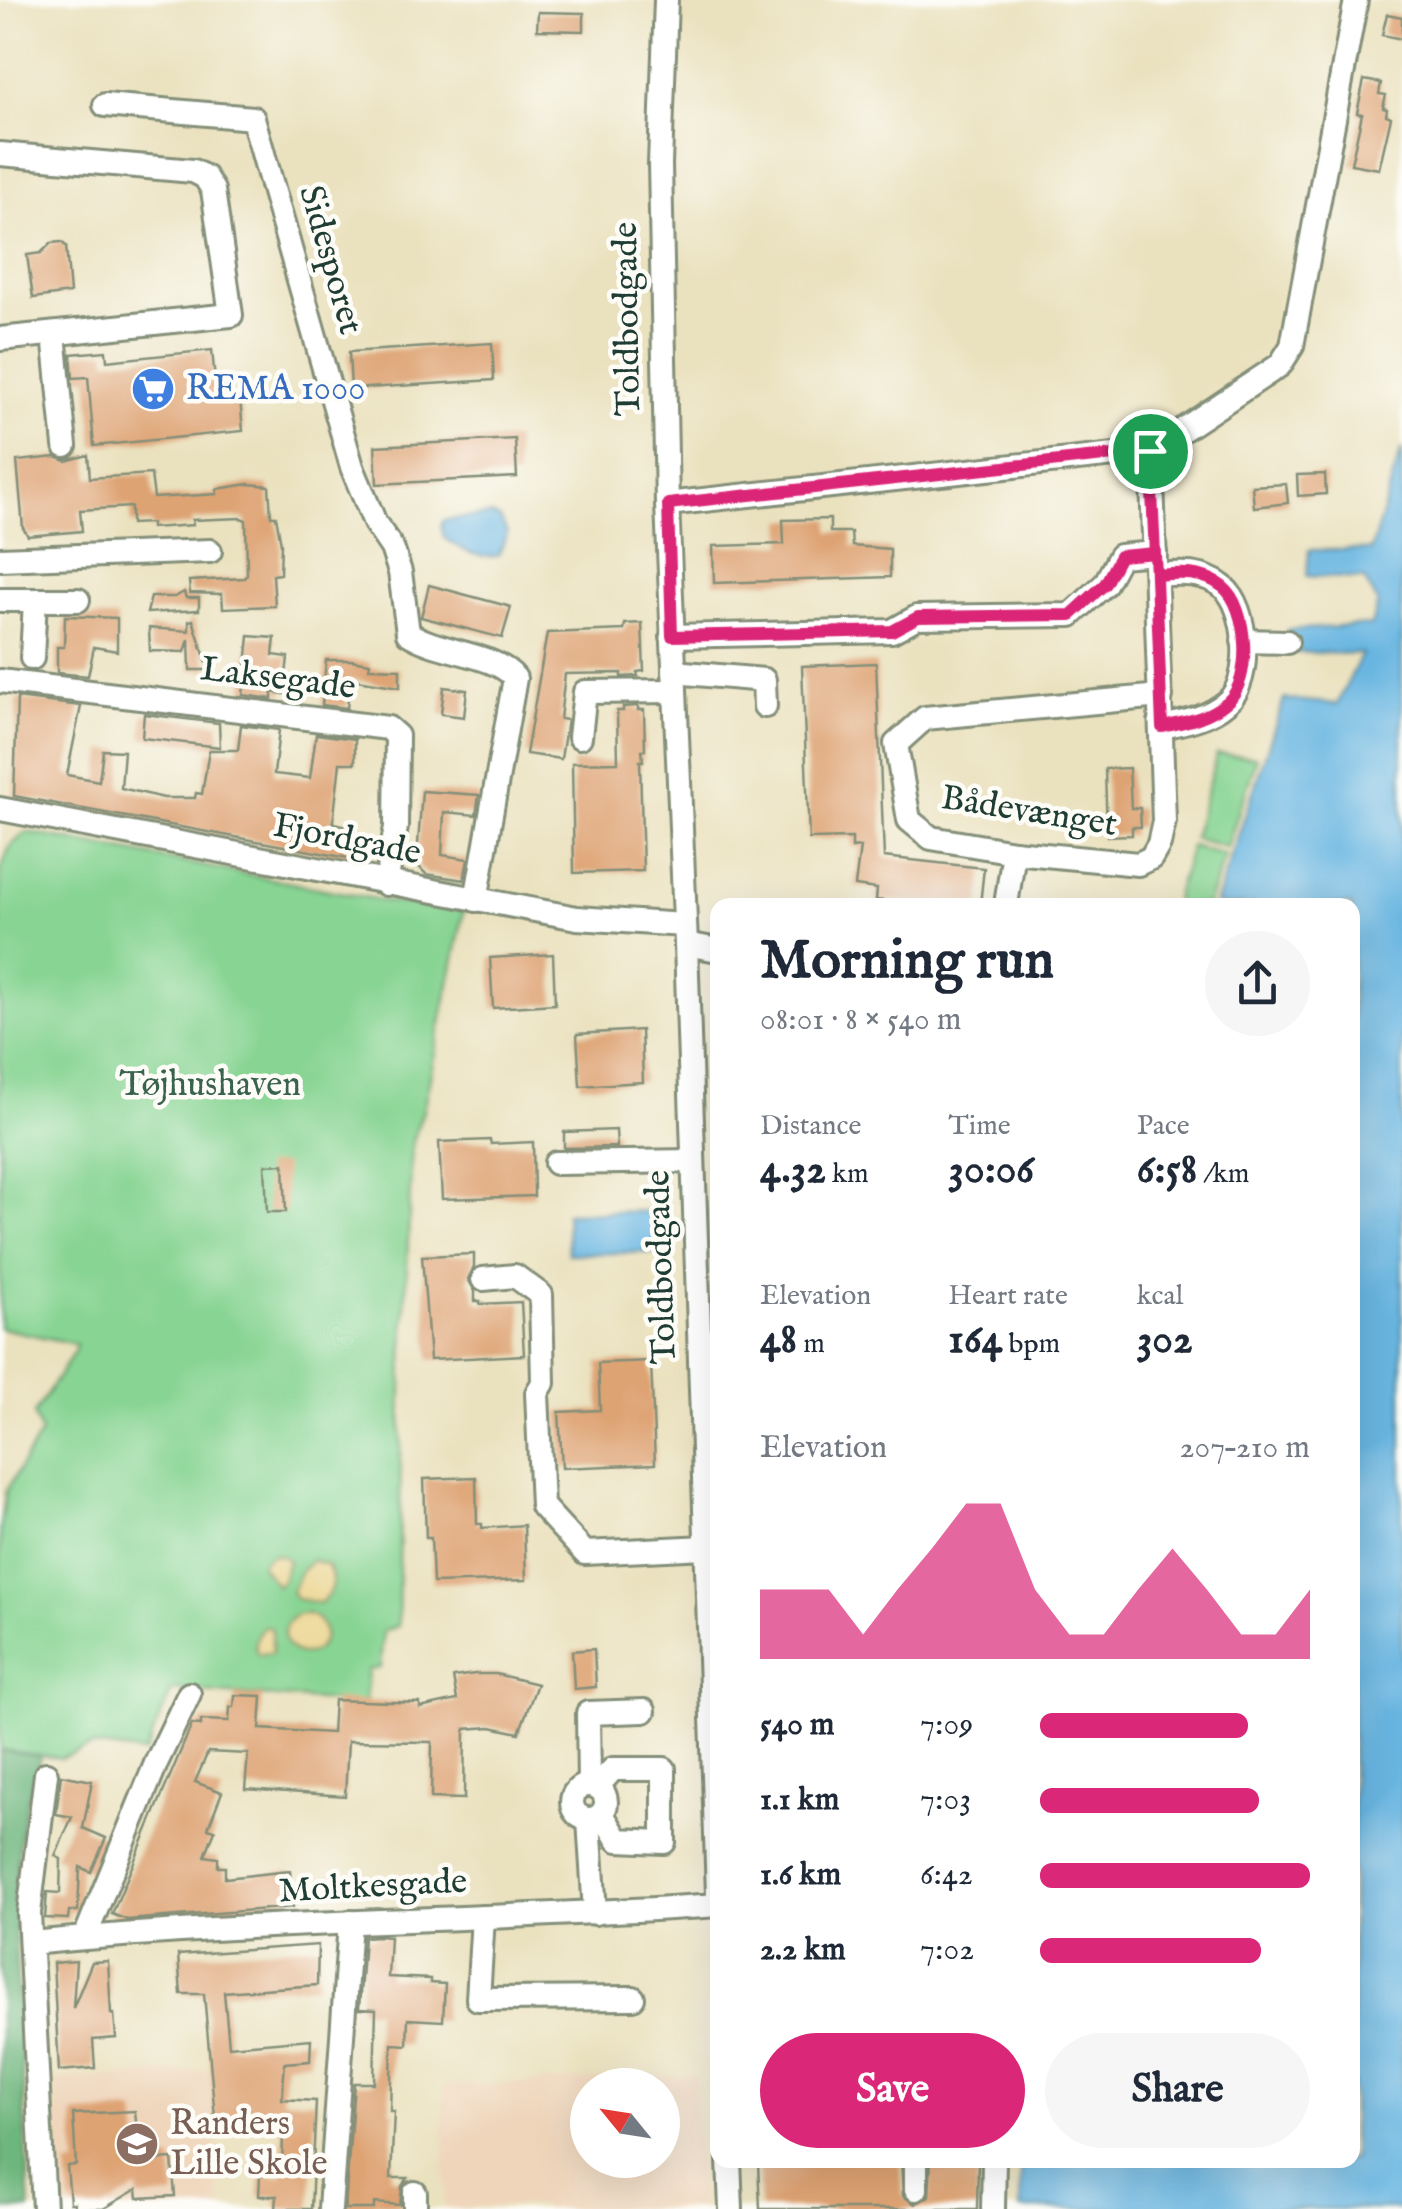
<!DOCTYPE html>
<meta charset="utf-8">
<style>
body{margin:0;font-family:"IM FELL English",serif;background:#f6f6f7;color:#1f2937;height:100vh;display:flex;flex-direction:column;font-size:38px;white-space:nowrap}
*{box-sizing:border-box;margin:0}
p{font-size:32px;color:#747a83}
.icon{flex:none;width:55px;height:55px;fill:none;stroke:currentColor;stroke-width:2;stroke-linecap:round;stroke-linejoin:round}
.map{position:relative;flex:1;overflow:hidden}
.sheet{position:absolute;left:710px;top:898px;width:650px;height:1270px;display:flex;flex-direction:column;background:#fff;border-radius:20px;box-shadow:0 10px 40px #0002}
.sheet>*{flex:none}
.needle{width:65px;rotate:300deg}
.tools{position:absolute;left:570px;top:2068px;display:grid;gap:20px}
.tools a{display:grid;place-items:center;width:110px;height:110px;border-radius:50%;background:#fff;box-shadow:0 10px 40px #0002;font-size:50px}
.pin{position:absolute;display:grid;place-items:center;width:85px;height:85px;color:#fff;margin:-42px;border:5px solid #fff;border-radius:50%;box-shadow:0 2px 10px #0007}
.round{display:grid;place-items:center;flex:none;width:105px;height:105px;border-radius:52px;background:#f6f6f7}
.overview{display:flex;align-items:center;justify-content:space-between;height:170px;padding:0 50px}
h1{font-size:55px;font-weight:700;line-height:75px}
.figures{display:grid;grid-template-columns:repeat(3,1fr);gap:15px;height:170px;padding:10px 50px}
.figures div{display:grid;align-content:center}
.figures b{font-size:42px;font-weight:700}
.figures small{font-size:28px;font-weight:400}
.figures p{font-size:28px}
.chart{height:280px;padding:20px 50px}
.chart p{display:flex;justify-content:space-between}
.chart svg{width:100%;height:180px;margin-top:10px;fill:#db2777;opacity:.7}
.action{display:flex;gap:20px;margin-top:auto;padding:20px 50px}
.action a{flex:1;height:115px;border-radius:60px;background:#db2777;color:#fff;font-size:40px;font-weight:700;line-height:115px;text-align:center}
.action a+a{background:#f6f6f7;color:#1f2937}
ul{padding:0 50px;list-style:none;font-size:32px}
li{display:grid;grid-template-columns:160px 120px 1fr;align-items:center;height:75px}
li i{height:25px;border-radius:12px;background:#db2777}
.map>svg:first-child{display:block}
</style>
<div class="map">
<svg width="1402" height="2209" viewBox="0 0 1402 2209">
<rect width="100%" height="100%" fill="#fdfcf7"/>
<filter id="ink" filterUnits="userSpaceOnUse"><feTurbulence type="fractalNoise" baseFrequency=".01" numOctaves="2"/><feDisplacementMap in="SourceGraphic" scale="20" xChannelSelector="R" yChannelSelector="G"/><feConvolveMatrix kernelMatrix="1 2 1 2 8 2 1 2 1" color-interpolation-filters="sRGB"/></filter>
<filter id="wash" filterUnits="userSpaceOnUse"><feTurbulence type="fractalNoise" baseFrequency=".0048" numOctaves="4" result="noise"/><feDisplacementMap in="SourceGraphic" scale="40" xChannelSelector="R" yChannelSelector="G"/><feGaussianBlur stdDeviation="2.25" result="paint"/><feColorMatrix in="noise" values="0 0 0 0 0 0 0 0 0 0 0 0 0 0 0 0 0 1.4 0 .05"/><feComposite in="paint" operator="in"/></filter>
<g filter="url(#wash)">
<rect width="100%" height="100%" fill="#eae1be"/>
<g fill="#efd6bb" fill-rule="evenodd">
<path d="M210 2070 221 2209H62L53 2080Z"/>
<path d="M695 2075 701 2209H544L543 2205 445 2209 443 2086ZM588 2085H662V2160H588Z"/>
</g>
<g fill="#87d493" stroke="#538864" stroke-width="2.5">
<path d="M1217 754 1257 757 1227 847 1193 838Z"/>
<path d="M27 832 396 903 464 910 423 1111 412 1141 402 1389 398 1626 383 1631 380 1668 368 1670 365 1703 172 1690 145 1753 93 1746 61 1758 0 1750V1532L6 1491 41 1433 34 1414 74 1352 76 1344 0 1328V872L10 846Z"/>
<path d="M1191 846 1225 855 1207 905H1179L1175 898Z"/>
</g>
<path fill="#6db67d" stroke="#467a58" stroke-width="2.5" d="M0 1750 41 1756C8 1844 14 1930 20 2023 23 2085 27 2147 30 2209H0Z"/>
<g fill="#eeda9e" stroke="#868c69" stroke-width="2.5">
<path d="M273 1554 283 1556 288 1561 282 1580 277 1586 261 1566 264 1560Z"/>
<path d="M312 1560 327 1565C336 1578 333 1594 320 1603L297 1599 291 1592 300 1573Z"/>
<circle cx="304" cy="1634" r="20"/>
<path d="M265 1626 272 1629V1653L258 1654C252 1644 256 1633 265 1626Z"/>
</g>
<g fill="#67b5e1" stroke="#43798a" stroke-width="2.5">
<path d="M1402 448V2209H1020L1021 2160H1352V905H1215L1284 699 1337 704 1362 654 1288 652 1287 630 1371 625 1378 603 1364 579 1307 576 1309 550H1371Z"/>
<path d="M491 515 500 518 507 533 499 555C479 561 460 549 444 538L441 525 444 520Z"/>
<path d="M659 1211 660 1252 568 1254 566 1213Z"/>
</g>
<g id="blocks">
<g fill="#dea373">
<path d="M538 12 584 13V31L537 30Z"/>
<path d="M1387 14 1402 17V39L1382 35Z"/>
<path d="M1364 80 1381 83 1379 94 1386 95 1383 108 1387 109 1386 115 1391 117 1379 169 1351 164 1362 114 1357 113Z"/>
<path d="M61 242 66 246 70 293 33 298 27 255 41 253 51 243Z"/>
<path d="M492 343 494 380 351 389 349 352Z"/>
<path d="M212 350 217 401 240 399 243 431 94 446 88 377 73 378 71 354 106 351 107 361Z"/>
<path d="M515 439 517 477 377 484 375 446Z"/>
<path d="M88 455 90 478 151 474 154 498 217 494V489L249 484 269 486 271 516H276L281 544 280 574 273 575 275 606 223 608 222 594 190 593 189 581 244 578 247 574 246 520 241 518 192 520 193 525 151 528V523L131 524V507L80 510 82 531 28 536 23 528 17 461 56 457 66 461Z"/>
<path d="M1325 474 1326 494 1298 496 1297 475Z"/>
<path d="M1286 484 1288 503 1254 507 1252 486Z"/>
<path d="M830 519V532H851L852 546 890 549V577L714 583 713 546 784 544 783 520Z"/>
<path d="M429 585 511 607 502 638 421 617Z"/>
<path d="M184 592 186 598H199V610L147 613 151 597H175Z"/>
<path d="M65 616 117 618V651L94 647 88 676 57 673V647H64Z"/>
<path d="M193 620 209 670H190L189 639 185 652 150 651 149 628 189 631V621Z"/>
<path d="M642 623 644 671 637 672 638 676 621 677V673L565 674 560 719 567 720 561 759 526 754 547 633 624 630 625 624Z"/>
<path d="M249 636 275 638 273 655 288 657 284 694 272 692V699L243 695Z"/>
<path d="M326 660H351L370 663 369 668 400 669V687L350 679 347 708 322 705Z"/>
<path d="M876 663 884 857 984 868 980 905H920L876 900 877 889 855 886 860 847 852 848V838L809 839 802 666Z"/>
<path d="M444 687 467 690 464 717 441 714Z"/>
<path d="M17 698 81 706 67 775 99 781 103 750 124 751 121 788 164 798H195L196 793 202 794 209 750H238L241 725 279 730 274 774 310 778 316 734 355 739V763H340L333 823 354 827 351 839 367 845 364 861 14 796Z"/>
<path d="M638 706V710H644L645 750H642L643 761H640L643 871 574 873 572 763 618 762 617 711H623V707Z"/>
<path d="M144 714 219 723 220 747 142 738Z"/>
<path d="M1129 768 1131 808H1140L1141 827H1132V835L1107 836 1105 769Z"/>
<path d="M422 791 479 795 476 815 444 812 442 855 468 859 464 880 426 874 419 867 417 857Z"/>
<path d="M553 954 555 1004 493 1008 490 958Z"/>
<path d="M641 1030 643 1082 580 1086 577 1034Z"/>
<path d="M616 1130 617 1147 564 1148V1132Z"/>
<path d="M490 1140 491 1144 533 1142 534 1196 442 1199 439 1142Z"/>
<path d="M284 1164 286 1212H267L265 1165Z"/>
<path d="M474 1254V1267L468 1279 475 1291V1301H480V1304L521 1302 524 1355 430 1360 422 1256Z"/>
<path d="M651 1361 655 1464 562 1468 559 1412 600 1410 598 1363Z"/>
<path d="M476 1477 477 1524H482V1528L524 1525 526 1580 433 1583 431 1538H426L424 1479Z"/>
<path d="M594 1649 596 1687 574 1689 572 1651Z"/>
<path d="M475 1674H496L537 1684 519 1733 491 1727 465 1729 464 1799 431 1798 432 1742 348 1741 345 1796 245 1789 248 1754 208 1752 195 1782 222 1792 208 1828 215 1830 205 1856 218 1858V1867H225V1878L290 1871 293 1907 127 1920 112 1914 192 1724 201 1725V1720L229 1721 230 1707H234L235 1695 262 1696 260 1729 332 1733 334 1700 420 1703V1708L457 1700 453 1677Z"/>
<path d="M61 1775 92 1781 83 1828 106 1838 91 1872 80 1867 78 1911H69L68 1919 45 1918 47 1892 60 1893 61 1859 55 1856 72 1817 56 1814Z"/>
<path d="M378 1936 390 1937 388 1977 430 1979V1983L445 1984 443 2021 408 2019 407 2045 392 2044 390 2111H394L391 2178H408L402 2186 400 2205 374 2203V2209H345L354 2083H374L376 2010 359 2009 364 1937Z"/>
<path d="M318 1945 317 1985 224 1992 229 2046 311 2039 310 2061 285 2063 282 2099 316 2101 311 2209H276L277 2196H259L260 2175 282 2176 283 2130 278 2129V2123L216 2129 204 1994H181L178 1955Z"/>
<path d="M76 1961 73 2008 92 1962 108 1961 111 2014H114L116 2038 93 2040 95 2068 59 2071 53 1963Z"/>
<path d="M135 2111 140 2161 172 2159 175 2196 138 2198 137 2189 103 2209H74V2203H70L67 2166 76 2165 73 2114Z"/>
<path d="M811 2160H901L903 2196 915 2204 929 2196 931 2160H978L977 2209H760L758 2163Z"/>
</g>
</g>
</g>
<g filter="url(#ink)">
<use href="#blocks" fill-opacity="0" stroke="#848f79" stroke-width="2.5"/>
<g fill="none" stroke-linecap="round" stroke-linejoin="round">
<g stroke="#848f79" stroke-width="28">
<g id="minor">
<path d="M666 0 660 164 667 504 686 944 718 1895"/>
<path d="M105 105 253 118 352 467 375 523 392 548 400 572 408 633C438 653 495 653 515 678L476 900"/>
<path d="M0 154 193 171 205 177 213 190 231 315 0 339"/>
<path d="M54 334 65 446"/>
<path d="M1151 451 1164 821 1159 844 1151 858 1138 864 1014 852 931 838 909 820 896 744 925 718 1161 696"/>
<path d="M667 504 1151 451 1280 365 1292 346 1356 0"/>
<path d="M0 559 210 551"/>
<path d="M1156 575C1180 573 1203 571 1223 587 1248 607 1253 681 1227 702 1208 718 1186 722 1162 727"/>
<path d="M0 600H78"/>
<path d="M672 636 892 631 917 617 1071 615 1105 584 1120 556 1155 553"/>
<path d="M1243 641 1287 642"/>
<path d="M32 658 35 600"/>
<path d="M674 672 764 680 765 706"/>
<path d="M0 681 388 728 397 736 396 827 386 884"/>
<path d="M580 737 585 692 675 691"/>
<path d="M0 809 577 918 684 925"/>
<path d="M1006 905 1014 852"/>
<path d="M686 944 718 950"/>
<path d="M556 1163 693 1161"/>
<path d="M483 1279 515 1276 541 1295 543 1383 537 1393 542 1506 585 1553 706 1547"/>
<circle cx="589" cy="1802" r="17"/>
<path d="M589 1785 588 1713 644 1711"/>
<path d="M597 1787 613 1769H664V1842L618 1840 602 1814"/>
<path d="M589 1820 595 1913"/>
<path d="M483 1917 478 1999 633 1998"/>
<path d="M85 1937 157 1761 189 1694"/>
<path d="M31 1943C259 1920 489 1921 718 1905"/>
<path d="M729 2160 731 2209"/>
<path d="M916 2160V2189"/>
<path d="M415 2193V2209"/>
<path d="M44 2209 29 1913 46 1774"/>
<path d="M330 2209 350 1922"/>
<path d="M993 2209 994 2160"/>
</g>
</g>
<use href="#minor" stroke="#fff" stroke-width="22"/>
</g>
</g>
<g fill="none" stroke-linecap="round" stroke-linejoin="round" filter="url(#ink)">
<g stroke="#fff" stroke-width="20">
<path id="route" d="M1150 451 668 504 672 636 892 631 918 617 1071 615 1105 584 1120 556 1155 553 1162 727C1186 722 1208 718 1227 702 1253 681 1248 607 1223 587 1203 571 1180 573 1156 575L1150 451"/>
</g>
<use href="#route" stroke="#db2777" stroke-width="12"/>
</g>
<defs>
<g id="supermarket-disc" transform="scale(2.25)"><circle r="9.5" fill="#3f7fe0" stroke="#fdfcf7"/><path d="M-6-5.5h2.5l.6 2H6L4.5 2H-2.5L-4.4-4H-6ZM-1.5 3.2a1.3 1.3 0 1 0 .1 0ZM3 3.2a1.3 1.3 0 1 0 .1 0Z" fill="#fff"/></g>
<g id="school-disc" transform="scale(2.25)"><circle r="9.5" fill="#8d6e63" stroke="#fdfcf7"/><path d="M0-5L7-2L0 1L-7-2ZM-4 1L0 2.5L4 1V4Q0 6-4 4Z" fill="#fff"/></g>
</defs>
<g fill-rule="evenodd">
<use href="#supermarket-disc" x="153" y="389"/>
<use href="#school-disc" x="137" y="2144"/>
</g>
<g text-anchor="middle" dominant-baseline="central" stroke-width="9" stroke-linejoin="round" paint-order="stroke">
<g font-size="35" fill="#1f3d34" stroke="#fdfcf7">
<text transform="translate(330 260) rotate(74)">Sidesporet</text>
<text transform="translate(628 319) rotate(-91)">Toldbodgade</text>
<text transform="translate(278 679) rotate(7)">Laksegade</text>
<text transform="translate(1029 812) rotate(9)">Bådevænget</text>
<text transform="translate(347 840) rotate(11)">Fjordgade</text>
<text transform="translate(662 1267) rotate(-92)">Toldbodgade</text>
<text transform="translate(373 1887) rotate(-3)">Moltkesgade</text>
</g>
<g font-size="35" fill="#366cbe" stroke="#fdfcf7" text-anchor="start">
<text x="186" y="389">REMA 1000</text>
</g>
<g font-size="35" fill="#39634c" stroke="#fdfcf7">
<text x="210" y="1085">Tøjhushaven</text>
</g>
<g font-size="35" fill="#785e54" stroke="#fdfcf7" text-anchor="start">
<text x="170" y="2124">Randers<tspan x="170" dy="40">Lille Skole</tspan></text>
</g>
</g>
</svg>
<div class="tools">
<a><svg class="needle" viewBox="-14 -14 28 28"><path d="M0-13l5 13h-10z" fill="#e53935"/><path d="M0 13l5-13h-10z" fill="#747a83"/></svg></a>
</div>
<div class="pin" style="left:1150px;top:451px;background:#1e9e55"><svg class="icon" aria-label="arrive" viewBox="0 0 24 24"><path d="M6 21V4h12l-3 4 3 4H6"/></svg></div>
<section class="sheet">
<div class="overview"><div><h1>Morning run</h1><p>08:01 · 8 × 540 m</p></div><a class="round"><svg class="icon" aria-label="share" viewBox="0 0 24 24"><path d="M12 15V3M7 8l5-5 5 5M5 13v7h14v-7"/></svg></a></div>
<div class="figures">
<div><p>Distance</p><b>4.32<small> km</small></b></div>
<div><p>Time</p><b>30:06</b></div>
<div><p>Pace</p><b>6:58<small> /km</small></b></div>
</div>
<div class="figures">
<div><p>Elevation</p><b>48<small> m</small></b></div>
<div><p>Heart rate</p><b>164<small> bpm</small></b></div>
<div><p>kcal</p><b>302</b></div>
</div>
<div class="chart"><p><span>Elevation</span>207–210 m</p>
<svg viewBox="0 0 160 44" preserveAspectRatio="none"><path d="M0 44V27L10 27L20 27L30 38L40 27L50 17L60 6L70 6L80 27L90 38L100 38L110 27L120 17L130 27L140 38L150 38L160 27V44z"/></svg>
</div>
<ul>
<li><b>540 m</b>7:09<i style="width:77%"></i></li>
<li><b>1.1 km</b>7:03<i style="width:81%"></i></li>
<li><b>1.6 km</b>6:42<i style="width:100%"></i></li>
<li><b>2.2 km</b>7:02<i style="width:82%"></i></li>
</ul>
<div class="action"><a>Save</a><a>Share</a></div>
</section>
</div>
